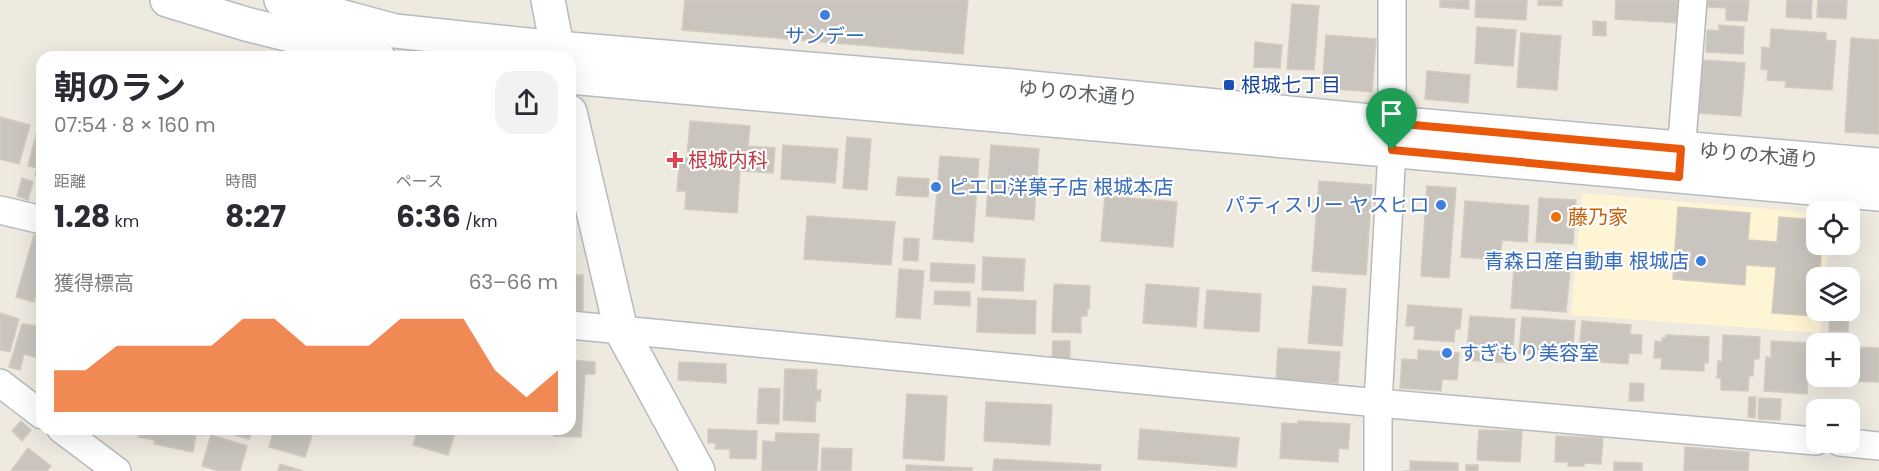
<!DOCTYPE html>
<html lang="ja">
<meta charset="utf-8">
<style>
body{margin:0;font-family:Poppins,"Noto Sans JP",sans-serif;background:#f2f2f3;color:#2b2b33;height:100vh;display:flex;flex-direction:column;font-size:22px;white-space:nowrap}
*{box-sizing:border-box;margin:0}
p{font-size:20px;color:#7c7c81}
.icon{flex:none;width:33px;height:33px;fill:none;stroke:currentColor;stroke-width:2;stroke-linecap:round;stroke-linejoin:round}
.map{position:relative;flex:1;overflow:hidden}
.side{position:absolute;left:36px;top:51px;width:540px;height:384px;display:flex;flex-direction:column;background:#fff;border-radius:18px;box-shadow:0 6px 24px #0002}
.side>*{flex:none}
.buttons{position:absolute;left:1806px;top:201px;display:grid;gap:12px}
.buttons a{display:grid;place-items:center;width:54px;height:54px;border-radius:12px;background:#fff;box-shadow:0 6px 24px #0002;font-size:30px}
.pin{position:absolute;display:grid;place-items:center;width:51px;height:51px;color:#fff;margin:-62px -26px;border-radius:50% 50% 50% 0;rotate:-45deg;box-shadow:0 0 6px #0007}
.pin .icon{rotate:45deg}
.round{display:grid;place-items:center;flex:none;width:63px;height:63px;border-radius:18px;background:#f2f2f3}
.summary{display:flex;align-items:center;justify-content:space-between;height:102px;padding:0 18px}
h1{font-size:33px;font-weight:700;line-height:45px}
.metrics{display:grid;grid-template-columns:repeat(3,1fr);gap:9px;height:102px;padding:6px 18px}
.metrics div{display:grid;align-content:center}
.metrics b{font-size:30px;font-weight:700}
.metrics small{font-size:16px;font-weight:400}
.metrics p{font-size:16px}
.chart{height:168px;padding:12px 18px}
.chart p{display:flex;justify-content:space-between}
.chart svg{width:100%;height:108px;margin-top:6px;fill:#ea580c;opacity:.7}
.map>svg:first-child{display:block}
</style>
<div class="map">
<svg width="1879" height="471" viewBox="0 0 1879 471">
<rect width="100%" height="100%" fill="#eeeae0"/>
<path fill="#fff4d4" d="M1582 193 1816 213V244L1828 245 1825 277 1816 278V310L1822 311 1820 333 1571 315Z"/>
<g fill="#c9c5be" stroke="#d3ccbe" stroke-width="1.5">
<path d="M685 0H968L963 54 682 30Z"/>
<path d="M1440 0H1469V9L1440 7Z"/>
<path d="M1476 0H1527L1526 20 1475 17Z"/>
<path d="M1538 0H1562V6L1538 5Z"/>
<path d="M1616 0H1679L1678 23 1615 19Z"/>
<path d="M1708 0H1749L1747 21 1726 20V8L1708 7Z"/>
<path d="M1787 0H1812L1811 19 1786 17Z"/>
<path d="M1818 0H1847L1846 19 1817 17Z"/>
<path d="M1292 4 1319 6 1314 70 1287 69Z"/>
<path d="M1593 21 1606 22V36L1593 35Z"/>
<path d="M1719 25 1744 27 1743 54 1706 52 1707 30 1719 31Z"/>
<path d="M1477 27 1516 30 1513 66 1475 63Z"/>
<path d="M1771 29 1826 33V40L1836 41 1832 90 1785 87 1786 81 1767 80 1768 70 1761 69 1762 47 1770 48Z"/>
<path d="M1521 33 1561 36 1557 90 1517 87Z"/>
<path d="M1326 35 1376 39 1372 92 1322 88Z"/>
<path d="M1851 38 1879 40V134L1845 132Z"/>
<path d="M1255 42 1282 45 1280 68 1254 67Z"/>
<path d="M1702 60 1745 63 1741 116 1698 113Z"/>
<path d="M1427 71 1470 75 1468 103 1425 99Z"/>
<path d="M0 117 30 125 19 164 0 159Z"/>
<path d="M690 121 750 126 748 146 775 148 773 173 740 171 737 213 685 209 686 191H677L680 158H687Z"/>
<path d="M39 123 42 124V177L35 175 37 168 28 166Z"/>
<path d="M847 137 871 139 867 190 843 188Z"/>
<path d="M783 145 838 149 835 183 781 179Z"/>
<path d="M991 145 1039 149 1034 220 986 216Z"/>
<path d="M940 156 979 159 973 242 933 239Z"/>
<path d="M898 177 929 179 928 197 896 195Z"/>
<path d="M22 178 33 182 28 200 17 196Z"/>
<path d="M1319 181 1372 185 1366 275 1312 271Z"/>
<path d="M1427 186 1456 188 1449 278 1421 276Z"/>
<path d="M1105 196 1177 202 1173 247 1101 241Z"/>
<path d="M1539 198 1576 200 1573 244 1536 242Z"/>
<path d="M1465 201 1529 206 1527 242 1502 240 1500 260 1461 257Z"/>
<path d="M1678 207 1750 213 1748 240 1777 242 1779 217 1816 220V244H1822L1819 278H1816V316L1772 313 1776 267 1746 265 1745 285 1673 279Z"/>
<path d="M807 216 895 222 891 265 804 259Z"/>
<path d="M34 235 42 238 40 255 42 256V293L37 292 34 302 16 297Z"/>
<path d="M904 238 919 239 918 261 903 260Z"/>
<path d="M983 257 1025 259 1023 291 982 290Z"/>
<path d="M931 263 975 265 974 283 930 281Z"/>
<path d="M1514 267 1570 271 1566 312 1511 308Z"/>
<path d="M899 269 924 271 920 319 896 317Z"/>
<rect x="570" y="275" width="13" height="36"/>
<path d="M1054 284 1090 286 1089 309H1087V316H1081V333L1052 332Z"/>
<path d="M1146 284 1199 288 1196 327 1143 323Z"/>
<path d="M1313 286 1346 289 1342 346 1308 343Z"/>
<path d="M1207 290 1261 294 1259 332 1204 328Z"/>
<path d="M935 291 970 292V306L934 304Z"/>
<path d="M978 298 1036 301 1035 334 977 332Z"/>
<path d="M1408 305 1462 309 1460 329H1455L1454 342 1414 339 1415 326H1406Z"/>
<path d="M1830 310H1849L1848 332 1829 331Z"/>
<path d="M0 313 19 319 10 352 0 350Z"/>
<path d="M1470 316 1515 319 1512 363 1466 360Z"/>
<path d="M1522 317 1575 321 1572 357 1519 353Z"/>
<path d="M1582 321 1631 325 1630 334 1642 335 1641 354 1629 353 1628 364 1586 361 1587 344 1580 343Z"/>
<path d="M22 324 38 326 37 329 42 330V359L24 354 20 370 9 367Z"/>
<path d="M1666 335 1709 337 1708 363H1704V371L1661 369 1662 358H1654L1655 341 1662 342V338H1666Z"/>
<path d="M1723 335 1760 337 1759 359H1754L1753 376H1749L1748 391 1721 390V378H1717L1718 361 1722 362Z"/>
<path d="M1053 341H1070V359L1052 358Z"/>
<path d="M1771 341 1809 343 1807 394 1764 391 1766 357 1771 358Z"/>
<path d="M1850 347 1879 348V382L1824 380V376H1850Z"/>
<path d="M1278 348 1340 352 1338 383 1276 379Z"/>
<path d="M1418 350 1459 353 1457 380 1442 379 1441 391 1400 388 1402 359 1418 360Z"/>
<path d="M570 360 595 362V374H585L581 437 554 436V430H542L570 429Z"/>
<path d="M679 362 726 364V383L678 380Z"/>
<path d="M785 369 817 370 816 390H821L820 401H816L815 422 783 420Z"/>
<path d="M1630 383 1644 384 1643 401H1629Z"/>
<path d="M759 388 780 389 779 424 757 423Z"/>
<path d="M907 394 947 396 944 461 903 458Z"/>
<path d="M1749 397H1756L1755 418 1748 417Z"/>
<path d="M1759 398 1781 399 1780 420 1758 419Z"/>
<path d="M986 402 1052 405 1050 445 984 441Z"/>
<path d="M21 421 31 430 22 441 12 431Z"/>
<path d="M1298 421 1350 424 1348 449 1339 448 1338 462 1280 458 1282 423 1298 424Z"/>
<path d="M140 429H203L202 435 196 434 193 452 154 444V440L138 437Z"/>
<path d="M215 429H252L249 439Z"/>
<path d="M274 429H314L305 457 269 447Z"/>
<path d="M418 429H456L448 455 413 445Z"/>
<path d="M708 429 757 431 756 459 730 458V449H715L716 443H708Z"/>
<path d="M1140 429 1239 438 1236 467 1138 459Z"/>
<path d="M1479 430 1522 431 1520 462 1477 460Z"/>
<path d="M776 433 819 434 817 471H762L763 441 775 442Z"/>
<path d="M211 435 247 446 240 471H219L202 466Z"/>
<path d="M1556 436 1603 438 1601 464 1584 463V466H1568V462H1555Z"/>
<path d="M1685 447 1749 452 1748 471H1684Z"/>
<path d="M28 448 51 466 47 471H11Z"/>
<path d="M822 448 852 449 851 471H821Z"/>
<path d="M994 459 1101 465 1100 471H993Z"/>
<path d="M1410 461 1458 463V471H1404H1410Z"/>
<path d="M1614 462 1642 463V471H1614Z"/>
<path d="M280 464 303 471H278Z"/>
<path d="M906 465 972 468V471H906Z"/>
<rect x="1466" y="465" width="12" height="6"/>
</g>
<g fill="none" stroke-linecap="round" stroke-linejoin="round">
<g stroke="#b6babf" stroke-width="30">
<g id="street">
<path d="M1680 166 1693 0"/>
<path d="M0 210 42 220"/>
<path d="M570 325 1378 403 1816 441"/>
<path d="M0 383 42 415"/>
<path d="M61 429 117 471"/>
<path d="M1840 442 1879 446"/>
<path d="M1378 471V403L1392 150V0"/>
</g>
</g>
<g stroke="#b6bbc1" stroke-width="36">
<g id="secondary">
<path d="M167 0 246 24 378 57"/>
<path d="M281 0 395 31 557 48 1013 86 1391 123 1879 165"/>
<path d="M548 0 559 57"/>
<path d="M570 77 1879 194"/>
<path d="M570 112 621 330 698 471"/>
</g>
</g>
<use href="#street" stroke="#fff" stroke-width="27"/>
<use href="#secondary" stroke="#fff" stroke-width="33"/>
</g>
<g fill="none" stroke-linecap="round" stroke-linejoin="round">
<g stroke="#fff" stroke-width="12">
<path id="route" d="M1391 123 1681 149 1679 177 1392 150Z"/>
</g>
<use href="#route" stroke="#ea580c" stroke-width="8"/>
</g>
<g fill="#3f7fe0" stroke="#fff" stroke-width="2">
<circle cx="825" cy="15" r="6"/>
<circle cx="936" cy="187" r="6"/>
<circle cx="1441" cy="205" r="6"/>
<circle cx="1701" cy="261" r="6"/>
<circle cx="1447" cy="353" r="6"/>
</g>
<rect fill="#1a4fb4" stroke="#fff" stroke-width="2" x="1223" y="79" width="12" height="12" rx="3"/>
<path fill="#e0444e" stroke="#fff" stroke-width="2" d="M672 151h6v6h6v6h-6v6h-6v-6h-6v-6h6z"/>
<circle fill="#e8710a" stroke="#fff" stroke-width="2" cx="1556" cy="217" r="6"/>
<g text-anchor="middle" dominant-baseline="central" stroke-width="4.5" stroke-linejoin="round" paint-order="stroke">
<g font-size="20" fill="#366cbe" stroke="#fff" text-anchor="start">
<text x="825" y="36" text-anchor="middle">サンデー</text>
<text x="948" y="187">ピエロ洋菓子店 根城本店</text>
<text x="1429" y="205" text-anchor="end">パティスリー ヤスヒロ</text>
<text x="1689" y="261" text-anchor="end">青森日産自動車 根城店</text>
<text x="1459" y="353">すぎもり美容室</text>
</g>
<g font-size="20" fill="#164399" stroke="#fff" text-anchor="start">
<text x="1241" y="85">根城七丁目</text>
</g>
<g font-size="20" fill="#595e63" stroke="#fff">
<text transform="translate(1078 93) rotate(5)">ゆりの木通り</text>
<text transform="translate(1759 155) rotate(5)">ゆりの木通り</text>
</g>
<g font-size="20" fill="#be3a42" stroke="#fff" text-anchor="start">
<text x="688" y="160">根城内科</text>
</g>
<g font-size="20" fill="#c56008" stroke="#fff" text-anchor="start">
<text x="1568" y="217">藤乃家</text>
</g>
</g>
</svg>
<div class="buttons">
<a><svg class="icon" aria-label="locate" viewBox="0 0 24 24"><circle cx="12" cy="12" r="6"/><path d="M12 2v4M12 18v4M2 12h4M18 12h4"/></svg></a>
<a><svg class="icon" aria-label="layers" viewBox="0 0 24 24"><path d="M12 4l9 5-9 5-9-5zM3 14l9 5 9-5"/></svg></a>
<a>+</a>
<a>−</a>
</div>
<div class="pin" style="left:1392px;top:150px;background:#1e9e55"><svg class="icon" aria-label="arrive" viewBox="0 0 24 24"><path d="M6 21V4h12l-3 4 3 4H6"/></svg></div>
<section class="side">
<div class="summary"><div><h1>朝のラン</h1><p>07:54 · 8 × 160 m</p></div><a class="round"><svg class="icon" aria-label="share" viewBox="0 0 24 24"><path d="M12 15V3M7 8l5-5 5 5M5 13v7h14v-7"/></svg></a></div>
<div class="metrics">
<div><p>距離</p><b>1.28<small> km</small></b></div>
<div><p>時間</p><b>8:27</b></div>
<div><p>ペース</p><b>6:36<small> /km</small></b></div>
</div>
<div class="chart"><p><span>獲得標高</span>63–66 m</p>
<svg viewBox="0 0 160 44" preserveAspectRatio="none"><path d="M0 44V27L10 27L20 17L30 17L40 17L50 17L60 6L70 6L80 17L90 17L100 17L110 6L120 6L130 6L140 27L150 38L160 27V44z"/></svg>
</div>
</section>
</div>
